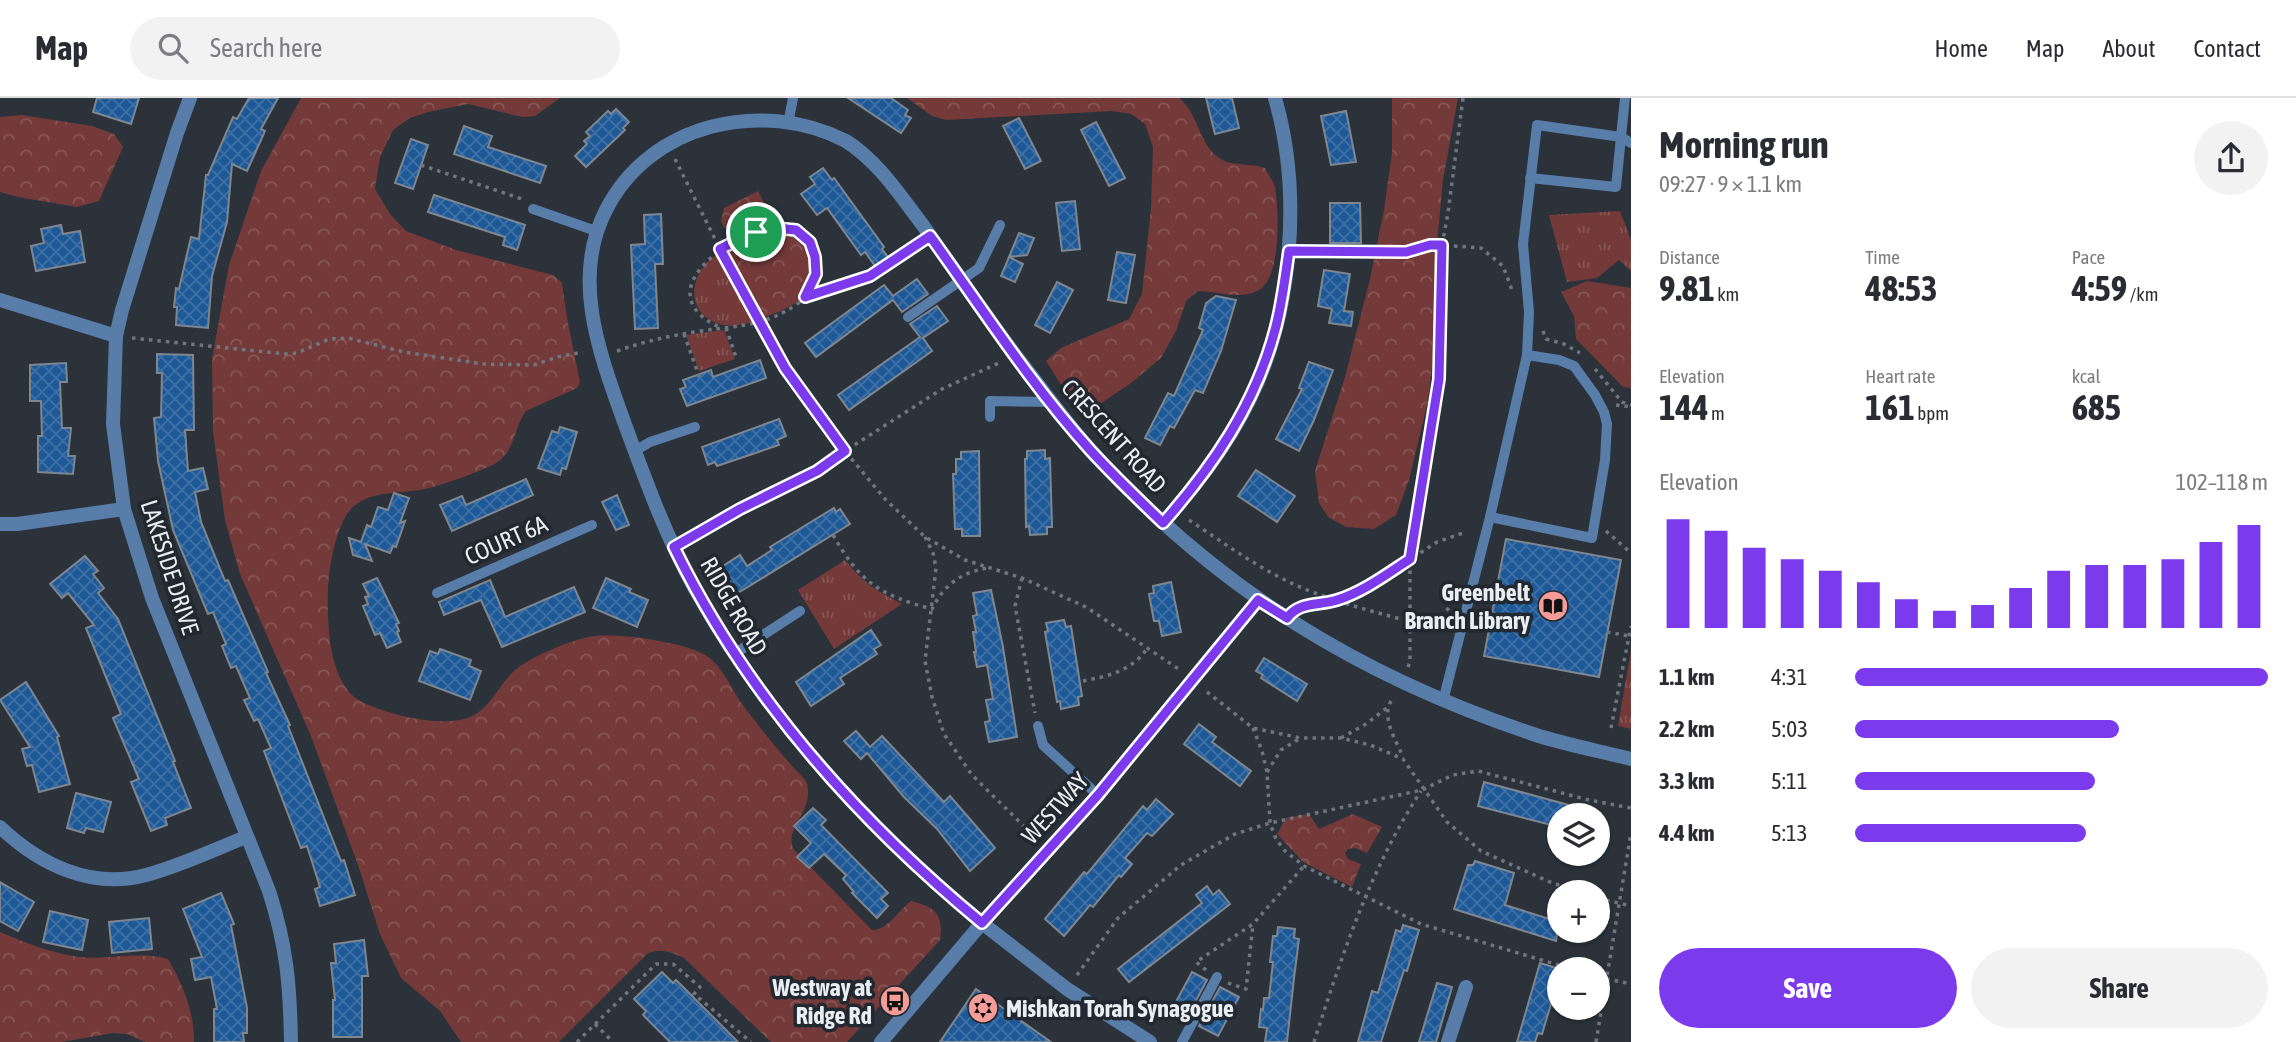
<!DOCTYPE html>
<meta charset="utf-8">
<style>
body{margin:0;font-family:"Asap Condensed",sans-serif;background:#f2f2f3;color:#2b2b33;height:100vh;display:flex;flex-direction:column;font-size:26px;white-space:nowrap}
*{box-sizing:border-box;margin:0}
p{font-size:23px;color:#7c7c81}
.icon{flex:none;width:38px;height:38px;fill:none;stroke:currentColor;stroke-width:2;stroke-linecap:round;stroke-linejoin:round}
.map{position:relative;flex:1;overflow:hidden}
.panel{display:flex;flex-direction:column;background:#fff;width:665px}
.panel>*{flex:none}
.tools{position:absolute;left:1547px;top:705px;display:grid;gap:14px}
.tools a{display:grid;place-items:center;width:63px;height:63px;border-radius:50%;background:#fff;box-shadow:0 2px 5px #0004;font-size:35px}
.pin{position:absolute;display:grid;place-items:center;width:60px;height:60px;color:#fff;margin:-30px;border:4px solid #fff;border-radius:50%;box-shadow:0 2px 7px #0007}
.round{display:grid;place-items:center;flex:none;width:74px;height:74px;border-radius:37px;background:#f2f2f3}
.summary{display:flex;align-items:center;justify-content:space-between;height:119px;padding:0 28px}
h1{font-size:38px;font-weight:700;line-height:52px}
.stats{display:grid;grid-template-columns:repeat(3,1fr);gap:10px;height:119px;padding:7px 28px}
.stats div{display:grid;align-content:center}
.stats b{font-size:35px;font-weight:700}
.stats small{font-size:19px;font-weight:400}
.stats p{font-size:19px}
.chart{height:196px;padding:14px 28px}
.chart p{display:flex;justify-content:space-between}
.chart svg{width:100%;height:126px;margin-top:7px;stroke:#7c3aed;stroke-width:6}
.cta{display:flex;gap:14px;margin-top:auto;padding:14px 28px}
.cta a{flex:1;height:80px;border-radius:42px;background:#7c3aed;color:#fff;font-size:28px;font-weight:700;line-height:80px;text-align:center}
.cta a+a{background:#f2f2f3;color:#2b2b33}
ul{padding:0 28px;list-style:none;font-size:23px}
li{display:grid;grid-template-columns:112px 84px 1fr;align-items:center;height:52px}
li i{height:18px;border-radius:9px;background:#7c3aed}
header{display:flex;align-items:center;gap:42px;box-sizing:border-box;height:98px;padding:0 35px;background:#fff;border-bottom:2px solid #e1e1e2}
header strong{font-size:33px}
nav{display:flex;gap:38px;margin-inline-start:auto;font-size:24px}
.search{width:490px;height:63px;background:#f2f2f3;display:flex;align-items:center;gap:18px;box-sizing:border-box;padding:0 24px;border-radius:38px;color:#7c7c81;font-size:26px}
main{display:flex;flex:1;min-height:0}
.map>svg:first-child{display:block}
</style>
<header>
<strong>Map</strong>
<div class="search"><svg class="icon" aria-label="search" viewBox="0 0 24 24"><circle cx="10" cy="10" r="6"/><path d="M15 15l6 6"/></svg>Search here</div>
<nav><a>Home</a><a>Map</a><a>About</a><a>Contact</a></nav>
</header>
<main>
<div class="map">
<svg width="1631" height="944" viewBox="0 0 1631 944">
<defs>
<pattern id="grass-tufts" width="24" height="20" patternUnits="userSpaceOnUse" patternTransform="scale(1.75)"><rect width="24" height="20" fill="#733a39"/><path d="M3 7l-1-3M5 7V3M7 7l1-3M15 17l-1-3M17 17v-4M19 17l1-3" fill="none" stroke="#875756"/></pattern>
<pattern id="forest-crowns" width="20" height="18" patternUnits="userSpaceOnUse" patternTransform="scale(1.75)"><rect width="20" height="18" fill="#733a39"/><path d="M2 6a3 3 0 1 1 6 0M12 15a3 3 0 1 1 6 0" fill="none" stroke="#875756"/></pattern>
<pattern id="building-cross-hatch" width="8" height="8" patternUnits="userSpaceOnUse" patternTransform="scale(1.75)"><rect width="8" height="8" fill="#1e5997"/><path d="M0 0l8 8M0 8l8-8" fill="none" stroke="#3f71a6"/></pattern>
</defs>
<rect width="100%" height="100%" fill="#2b323a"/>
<g fill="url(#grass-tufts)">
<path d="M1620 113 1631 142V173L1619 162 1597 180 1567 184 1549 117Z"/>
<path d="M720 155 757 223C745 226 731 230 719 226 682 214 690 170 720 155Z"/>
<path d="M724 232 735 261 699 273 686 237Z"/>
<path d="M845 462C865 486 875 492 902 506L834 551 798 492Z"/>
<path d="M1631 552V631L1618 628Z"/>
</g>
<g fill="url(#forest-crowns)">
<path d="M301 0H560L535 18 522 19 468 6 428 14 410 20 393 32 380 59 375 91 390 116 406 133 456 152 553 177 562 185 567 220 580 284 577 290 526 313C514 329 516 350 499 363 489 371 439 388 425 391 402 396 373 392 354 408 336 423 329 470 328 492 327 524 328 580 357 601 366 608 400 618 412 620 429 623 454 626 470 619 489 612 499 587 513 574 527 560 575 540 595 538 624 536 660 542 689 550 697 553 706 556 712 562 726 575 734 596 745 610 764 635 784 660 806 683 817 712 782 730 794 752L872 832C888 832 898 813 911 803 935 809 944 816 940 842L847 944H771L684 860C670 854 663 850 648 855L559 944H461L440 913 401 880 380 836 358 767 311 638 240 476 225 422 213 333 212 261 229 167 261 73Z"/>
<path d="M907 0H1179C1201 17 1198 53 1227 64 1238 67 1253 66 1265 70 1268 76 1273 83 1275 89 1279 112 1282 182 1257 193 1238 202 1218 193 1198 193L1186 203 1176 233 1161 260 1131 285 1091 312H1077L1046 263 1061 250 1129 221 1142 196 1151 110 1153 49 1145 26 1131 16 1112 13 946 22 932 18Z"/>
<path d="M1392 0H1458L1443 82 1435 167 1436 233 1428 303 1409 382 1396 417 1374 431 1346 429 1328 419 1319 405 1315 373 1345 279 1370 181 1384 112 1392 55Z"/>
<path d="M22 17 92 28 114 36 123 49 99 103 77 109 18 99 0 94V19Z"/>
<path d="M758 93 771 118 741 133 724 130 721 123 724 110Z"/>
<path d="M778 132C785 132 794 132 800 136 819 148 818 181 805 197 794 209 775 215 761 221L723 152 755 137Z"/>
<path d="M1587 183 1631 190V290L1623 289 1576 241 1574 218 1561 194Z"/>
<path d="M1309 716 1319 731 1353 716 1382 729 1367 755 1355 750 1348 751 1345 755 1348 761 1361 766 1352 789 1303 764 1277 736 1286 720Z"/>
<path d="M0 834C26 845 51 855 80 859 109 862 140 853 168 861 183 887 194 913 194 944H145L127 936 113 935 62 944H0Z"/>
</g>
<g fill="url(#building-cross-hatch)" stroke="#7e8690" stroke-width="2">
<path d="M97 0H139L131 26 93 14Z"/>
<path d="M249 0H278L261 31 265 33 247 73 232 66 227 124 212 178 208 230 176 227 177 209H174L176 190 179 191 191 139 199 141 206 77H208L233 19 237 21Z"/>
<path d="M848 0H891L908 12 905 17 911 20 901 35Z"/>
<path d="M1206 0H1232L1239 30 1215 36Z"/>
<path d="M616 11 629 24 623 30 625 32 586 69 575 58 587 46 584 43 590 38 586 34 608 13 611 16Z"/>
<path d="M1346 13 1356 64 1331 67 1321 18Z"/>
<path d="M1019 20 1041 63 1025 71 1003 28Z"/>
<path d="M1096 24 1125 80 1109 88 1081 32Z"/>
<path d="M464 28 492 38 488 49 546 68 540 85 454 56Z"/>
<path d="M411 41 428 47 413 91 395 85Z"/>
<path d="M823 70 832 82 834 80 884 149 882 151 891 163 878 172 865 154 861 157 827 110 817 117 801 96 815 86 810 79Z"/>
<path d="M434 97 525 127 517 152 503 147 505 139 428 114Z"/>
<path d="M1075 103 1080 151 1062 153 1056 105Z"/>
<path d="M1330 105H1360L1361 145H1330Z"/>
<path d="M661 116 663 166H655L658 230 635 231 631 147 645 146 644 117Z"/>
<path d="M61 127 63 136 80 133 85 164 36 173 31 148 44 145 41 131Z"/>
<path d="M1019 135 1034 140 1027 157 1009 159Z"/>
<path d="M1117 154 1135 157 1126 205 1108 202Z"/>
<path d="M1009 159 1023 166 1015 184 1001 178Z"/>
<path d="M1324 172 1350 176 1344 213 1353 214 1351 228 1329 225 1332 211 1318 208Z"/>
<path d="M917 181 928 196 902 214 893 202 816 259 805 245 884 187 893 198Z"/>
<path d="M1057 184 1073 192 1050 235 1035 227Z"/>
<path d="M1216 198 1236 202 1221 253 1203 295 1195 292 1174 330 1170 328 1160 347 1145 340 1168 295 1174 298 1203 232 1199 230 1206 205Z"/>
<path d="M937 208 948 223 923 240 932 253 849 312 838 297 920 239 910 226Z"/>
<path d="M157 256 193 257 194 332H185L188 373 203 370 208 391 195 394 201 424 225 483 228 482 268 574 266 575 290 627 288 628 341 763 344 762 355 797 320 808 315 791 320 789 307 748 301 750 264 653 271 650 258 621 254 623 244 602 250 600 236 568 231 570 222 548 226 546 213 514 208 516 173 432 158 363 154 320 161 319 162 275H157Z"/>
<path d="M760 262 766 280 687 308 680 291 686 289 683 282 711 272 713 279Z"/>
<path d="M1309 264 1333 272 1314 322 1299 353 1276 341 1302 291 1299 290Z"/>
<path d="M66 265 67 284H60L62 330H71L68 358H75L73 376 38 374V338H42L41 303H30V267Z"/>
<path d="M779 321 786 338 777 342 779 347 717 368 715 364 708 367 702 349Z"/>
<path d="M560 329 577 334 566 371 562 370 560 377 538 370 552 333 558 335Z"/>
<path d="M1045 352V361L1050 360 1052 429H1047V436L1030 437 1029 428 1026 429 1025 361H1027V353Z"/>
<path d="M979 353 980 438H962V431H955L953 376H956V361H961V354Z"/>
<path d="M1256 372 1295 398 1277 424 1238 398Z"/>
<path d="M526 381 533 397 452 433 440 407 462 398 466 407Z"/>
<path d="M394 395 409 400 400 425 405 423 396 449 393 448 390 455 365 446 372 463 353 457 349 440 361 444 367 427 371 429 378 409 388 412Z"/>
<path d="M617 397 629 427 616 432 602 404Z"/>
<path d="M834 410 836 414 840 411 850 426 738 495 720 470 740 457 747 468 772 452 770 449Z"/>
<path d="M1506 441 1621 462 1599 579 1484 558Z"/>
<path d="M85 458 98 473 93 476 104 490 98 495 118 521 175 663 173 664 191 710 165 720 167 727 151 733 131 684 139 681 113 620 121 616 86 530 94 527 68 495 62 500 50 486Z"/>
<path d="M377 480 399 525 396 526 399 533 397 534 401 544 387 550 380 535 375 537 363 508 368 506 365 499 369 498 363 486Z"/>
<path d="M606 480 631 491 629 494 648 502 637 529 593 510Z"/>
<path d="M490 482 505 519 574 489 585 514 502 549 481 502 444 517 439 504Z"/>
<path d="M1171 484 1181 534 1162 538 1159 523H1154L1149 496 1154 495 1153 488Z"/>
<path d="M991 492 1003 549 1017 639 989 644 985 624 990 623 986 602 993 601 987 567 977 569 974 554H976L973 534H976L973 518 977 517 973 495Z"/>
<path d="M1064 522 1066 529 1071 528 1082 598 1078 599 1079 607 1061 611 1060 603 1057 604 1045 534 1048 533 1046 525Z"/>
<path d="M871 532 881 547 874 551 877 556 840 580 844 586 811 608 796 584Z"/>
<path d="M440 551 471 562 469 568 481 573 470 602 419 583 430 553 438 556Z"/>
<path d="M1264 560 1307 586 1297 603 1261 580 1263 577 1256 573Z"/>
<path d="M26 584 59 638 57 639 70 686 39 694 32 667 27 668 22 651 30 649 0 602Z"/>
<path d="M1199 626 1216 639 1212 644 1251 673 1240 688 1184 646Z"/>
<path d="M856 633 870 649 882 638 944 704 950 698 995 750 970 773 937 731 904 699 867 655 861 661 844 643Z"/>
<path d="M1484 684 1591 713 1590 718H1559V729L1478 708Z"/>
<path d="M76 695 111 704 103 734 86 730 84 735 67 730Z"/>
<path d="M1156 701 1173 716 1152 738 1147 735 1125 760 1132 766 1121 779 1119 777 1093 809 1090 807 1064 838 1045 821 1084 774 1087 776 1143 708 1147 712Z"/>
<path d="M813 710 826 722 821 727 888 795 881 801 888 808 877 820 852 795 854 794 843 781 846 777 824 756 809 770 797 759 811 745 794 728Z"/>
<path d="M1475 763 1514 775 1505 807 1559 824 1556 843 1454 811 1468 767H1473Z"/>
<path d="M0 784 34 804 18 833 0 823Z"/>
<path d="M1207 788 1213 797 1219 792 1230 806 1129 884 1118 871 1202 805 1196 797Z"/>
<path d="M221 795 234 826 231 827 247 910V935H243L244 944H214V911H217L211 879 195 882 191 861 202 859 183 811Z"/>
<path d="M50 813 88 822 82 852 43 844Z"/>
<path d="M149 820 152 851 112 855 109 824Z"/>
<path d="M1403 827 1419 832 1407 873 1404 872 1381 944H1358L1372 893 1378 895 1396 832 1401 834Z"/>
<path d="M1278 829 1295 831 1294 840 1299 841 1294 880 1287 944H1265L1267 930 1259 929 1261 911 1263 912 1264 900H1269L1273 864H1270L1273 838H1277Z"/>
<path d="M364 842 368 878H362V939H333V902H335L331 865H336L334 846Z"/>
<path d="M1540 865 1556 870 1553 885 1557 886 1542 936 1538 935 1535 944H1517Z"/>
<path d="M662 874 673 885 676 882 738 944H670L643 917 646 913 634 901Z"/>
<path d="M1192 874 1207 882 1186 921 1171 913Z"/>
<path d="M1437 885 1452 889 1436 944H1419Z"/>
<path d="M1220 889 1239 899 1218 938 1199 928Z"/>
<path d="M976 891 1051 944H940Z"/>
</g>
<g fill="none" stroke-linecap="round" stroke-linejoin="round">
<g stroke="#70767d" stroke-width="3.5" stroke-dasharray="3.5 5" stroke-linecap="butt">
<path d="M675 61 720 151 785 270 845 353 885 401 925 439 965 462 1022 480 1086 509 1180 572"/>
<path d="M421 67 525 102"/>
<path d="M1302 153 1406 154 1430 147H1442L1481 150 1503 168 1512 192"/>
<path d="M805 199 870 178 917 147"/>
<path d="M726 230 737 262"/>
<path d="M1543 233 1546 241 1564 246 1580 255"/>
<path d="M684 236 700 281"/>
<path d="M132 240 286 256 297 255 329 241 348 240 404 254 483 266 534 267 557 259 583 254"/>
<path d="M617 253C643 244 668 238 695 234 729 228 756 230 788 212 793 209 801 204 805 199 829 171 813 124 771 131 725 138 646 196 721 230"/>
<path d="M1595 271 1622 304 1631 307"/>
<path d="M1616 307 1631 309"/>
<path d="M1189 422C1221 443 1251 465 1285 482 1329 504 1381 515 1429 529L1449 510"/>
<path d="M1606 433 1631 455"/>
<path d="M833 437C860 484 879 497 932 511 944 487 961 474 988 470"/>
<path d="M925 439 933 455 936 470 925 563 932 599 944 636 972 677 1037 741"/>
<path d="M685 443 740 411 817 373 845 353 942 291 1001 264"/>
<path d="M1022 480 1015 508 1035 615"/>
<path d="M1298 510 1338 502 1386 477 1437 444 1463 435"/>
<path d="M1607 534 1629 538"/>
<path d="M1408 569 1410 564V461L1439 281 1442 147 1448 115 1463 0"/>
<path d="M1083 583C1108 578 1133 573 1148 549"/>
<path d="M1207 594 1253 630 1301 640H1341L1370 647 1403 661 1447 724 1481 753 1550 784 1580 794"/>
<path d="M1391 603C1381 620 1396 642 1403 659"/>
<path d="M1253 630 1262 653 1267 674 1270 725 1276 741 1285 753 1304 768 1421 826 1575 872"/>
<path d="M1611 630 1631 528"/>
<path d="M1341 640 1366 626 1388 609"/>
<path d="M1267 674 1281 652 1299 641"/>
<path d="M1598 800 1631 808"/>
<path d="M1206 872 1196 864 1253 826 1304 768"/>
<path d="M1077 877 1118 820 1181 767 1235 736 1270 725 1422 692 1453 677 1478 673 1589 702 1631 710"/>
<path d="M1598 879 1631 886"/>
<path d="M1228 885 1246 891 1253 826"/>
<path d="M595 926 613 944"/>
<path d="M577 944 656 866H673L700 889 694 896 751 944"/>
<path d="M1314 944C1342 857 1371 769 1421 693"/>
<path d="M1596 944 1631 735"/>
</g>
<g stroke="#577da8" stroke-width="10">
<path d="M1625 0 1621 39 1631 45"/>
<path d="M789 21 793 0"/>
<path d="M533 111 596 133"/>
<path d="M908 219 979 170 1000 127"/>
<path d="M990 319V303L1051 304"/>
<path d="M635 353 650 344 695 329"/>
<path d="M1490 419 1592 440 1605 362 1607 326 1604 314 1595 297 1574 268 1559 262 1527 257"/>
<path d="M437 495 592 427"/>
<path d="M734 556 800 513"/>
<path d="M1443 603 1490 419 1527 257 1529 214 1523 146 1537 27 1621 39 1616 89 1530 80"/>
<path d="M1038 628 1043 647 1098 697"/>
<path d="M1182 944 1217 879"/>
</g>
<g stroke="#577da8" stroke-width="14">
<path d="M190 0 177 35 122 212 116 238 113 326 124 411 152 500 269 793C287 849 290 887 291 944"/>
<path d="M0 202 116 238"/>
<path d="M1163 425C1196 387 1227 348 1249 303 1293 215 1302 94 1275 0"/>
<path d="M0 426H17L124 411"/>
<path d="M1258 502 1098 697 982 825C869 731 767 620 695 491 665 437 644 378 623 321 599 254 571 180 606 112 650 25 762 0 846 43 877 63 897 93 919 122 951 166 981 211 1013 254 1040 288 1065 324 1094 356 1220 493 1361 579 1536 637 1567 647 1600 653 1631 661"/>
<path d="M0 729C39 766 91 792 146 777 180 768 213 752 246 739"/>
<path d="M1448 944 1466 889"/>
</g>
<path stroke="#577da8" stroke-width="14" d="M881 944 982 825 1067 891 1150 944"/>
</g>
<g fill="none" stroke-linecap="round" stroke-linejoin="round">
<g stroke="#fff" stroke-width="14">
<path id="route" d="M776 130 796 132 810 144 815 159 816 176 805 199 870 178 930 138C982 210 1031 287 1091 353 1114 378 1139 402 1163 425 1213 368 1255 307 1275 232 1282 207 1285 179 1289 153L1406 154 1430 147H1442L1439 281 1410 461C1387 476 1363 494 1337 502 1318 508 1300 503 1287 520L1258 502 1098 697 982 825C856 721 746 597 674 449L740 411 817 373 845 353 785 270 720 151 750 136Z"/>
</g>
<use href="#route" stroke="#7c3aed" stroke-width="9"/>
</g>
<defs>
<g id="library-disc" transform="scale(1.575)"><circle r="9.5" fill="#f59b98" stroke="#222830"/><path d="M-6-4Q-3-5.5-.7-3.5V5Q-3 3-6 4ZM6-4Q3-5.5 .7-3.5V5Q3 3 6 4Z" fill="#111"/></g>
<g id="bus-disc" transform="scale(1.575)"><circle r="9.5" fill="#f59b98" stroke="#222830"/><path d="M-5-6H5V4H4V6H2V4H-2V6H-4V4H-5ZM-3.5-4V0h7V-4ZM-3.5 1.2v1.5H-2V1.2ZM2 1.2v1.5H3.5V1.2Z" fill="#111"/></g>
<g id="synagogue-disc" transform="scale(1.575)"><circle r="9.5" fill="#f59b98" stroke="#222830"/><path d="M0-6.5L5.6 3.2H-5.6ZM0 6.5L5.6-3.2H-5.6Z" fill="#111"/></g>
</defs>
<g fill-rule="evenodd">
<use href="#library-disc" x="1553" y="508"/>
<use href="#bus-disc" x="895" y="903"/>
<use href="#synagogue-disc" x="983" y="910"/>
</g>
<g text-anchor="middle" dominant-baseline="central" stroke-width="7" stroke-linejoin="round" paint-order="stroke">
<g font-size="24" fill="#e9eef3" stroke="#222830">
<text transform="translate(1114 338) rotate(48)">CRESCENT ROAD</text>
<text transform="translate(506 442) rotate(-24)">COURT 6A</text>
<text transform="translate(170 469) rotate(72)">LAKESIDE DRIVE</text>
<text transform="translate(734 508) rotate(60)">RIDGE ROAD</text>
<text transform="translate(1055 710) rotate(-48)">WESTWAY</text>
</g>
<g font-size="24" font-weight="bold" fill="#e9eef3" stroke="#222830" text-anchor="end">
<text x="1530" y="494">Greenbelt<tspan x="1530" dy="28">Branch Library</tspan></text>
<text x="872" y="889">Westway at<tspan x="872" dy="28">Ridge Rd</tspan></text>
<text x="1006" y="910" text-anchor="start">Mishkan Torah Synagogue</text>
</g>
</g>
</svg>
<div class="tools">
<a><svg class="icon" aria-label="layers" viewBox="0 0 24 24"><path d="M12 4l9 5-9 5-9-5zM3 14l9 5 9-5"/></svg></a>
<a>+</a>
<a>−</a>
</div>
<div class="pin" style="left:756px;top:134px;background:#1e9e55"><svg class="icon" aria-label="arrive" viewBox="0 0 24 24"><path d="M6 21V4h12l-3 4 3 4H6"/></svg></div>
</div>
<section class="panel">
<div class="summary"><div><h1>Morning run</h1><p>09:27 · 9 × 1.1 km</p></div><a class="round"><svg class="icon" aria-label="share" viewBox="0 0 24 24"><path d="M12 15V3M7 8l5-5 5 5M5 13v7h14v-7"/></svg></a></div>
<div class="stats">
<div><p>Distance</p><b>9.81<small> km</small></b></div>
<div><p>Time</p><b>48:53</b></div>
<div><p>Pace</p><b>4:59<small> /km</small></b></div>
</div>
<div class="stats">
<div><p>Elevation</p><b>144<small> m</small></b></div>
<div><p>Heart rate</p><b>161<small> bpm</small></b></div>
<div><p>kcal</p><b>685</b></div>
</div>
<div class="chart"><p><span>Elevation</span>102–118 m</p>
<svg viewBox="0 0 160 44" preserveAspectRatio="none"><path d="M5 44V6M15 44V10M25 44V16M35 44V20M45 44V24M55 44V28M65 44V34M75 44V38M85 44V36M95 44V30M105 44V24M115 44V22M125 44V22M135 44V20M145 44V14M155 44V8"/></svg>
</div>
<ul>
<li><b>1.1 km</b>4:31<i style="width:100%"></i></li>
<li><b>2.2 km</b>5:03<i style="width:64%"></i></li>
<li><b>3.3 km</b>5:11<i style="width:58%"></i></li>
<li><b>4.4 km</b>5:13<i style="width:56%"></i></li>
</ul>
<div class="cta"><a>Save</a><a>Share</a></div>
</section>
</main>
